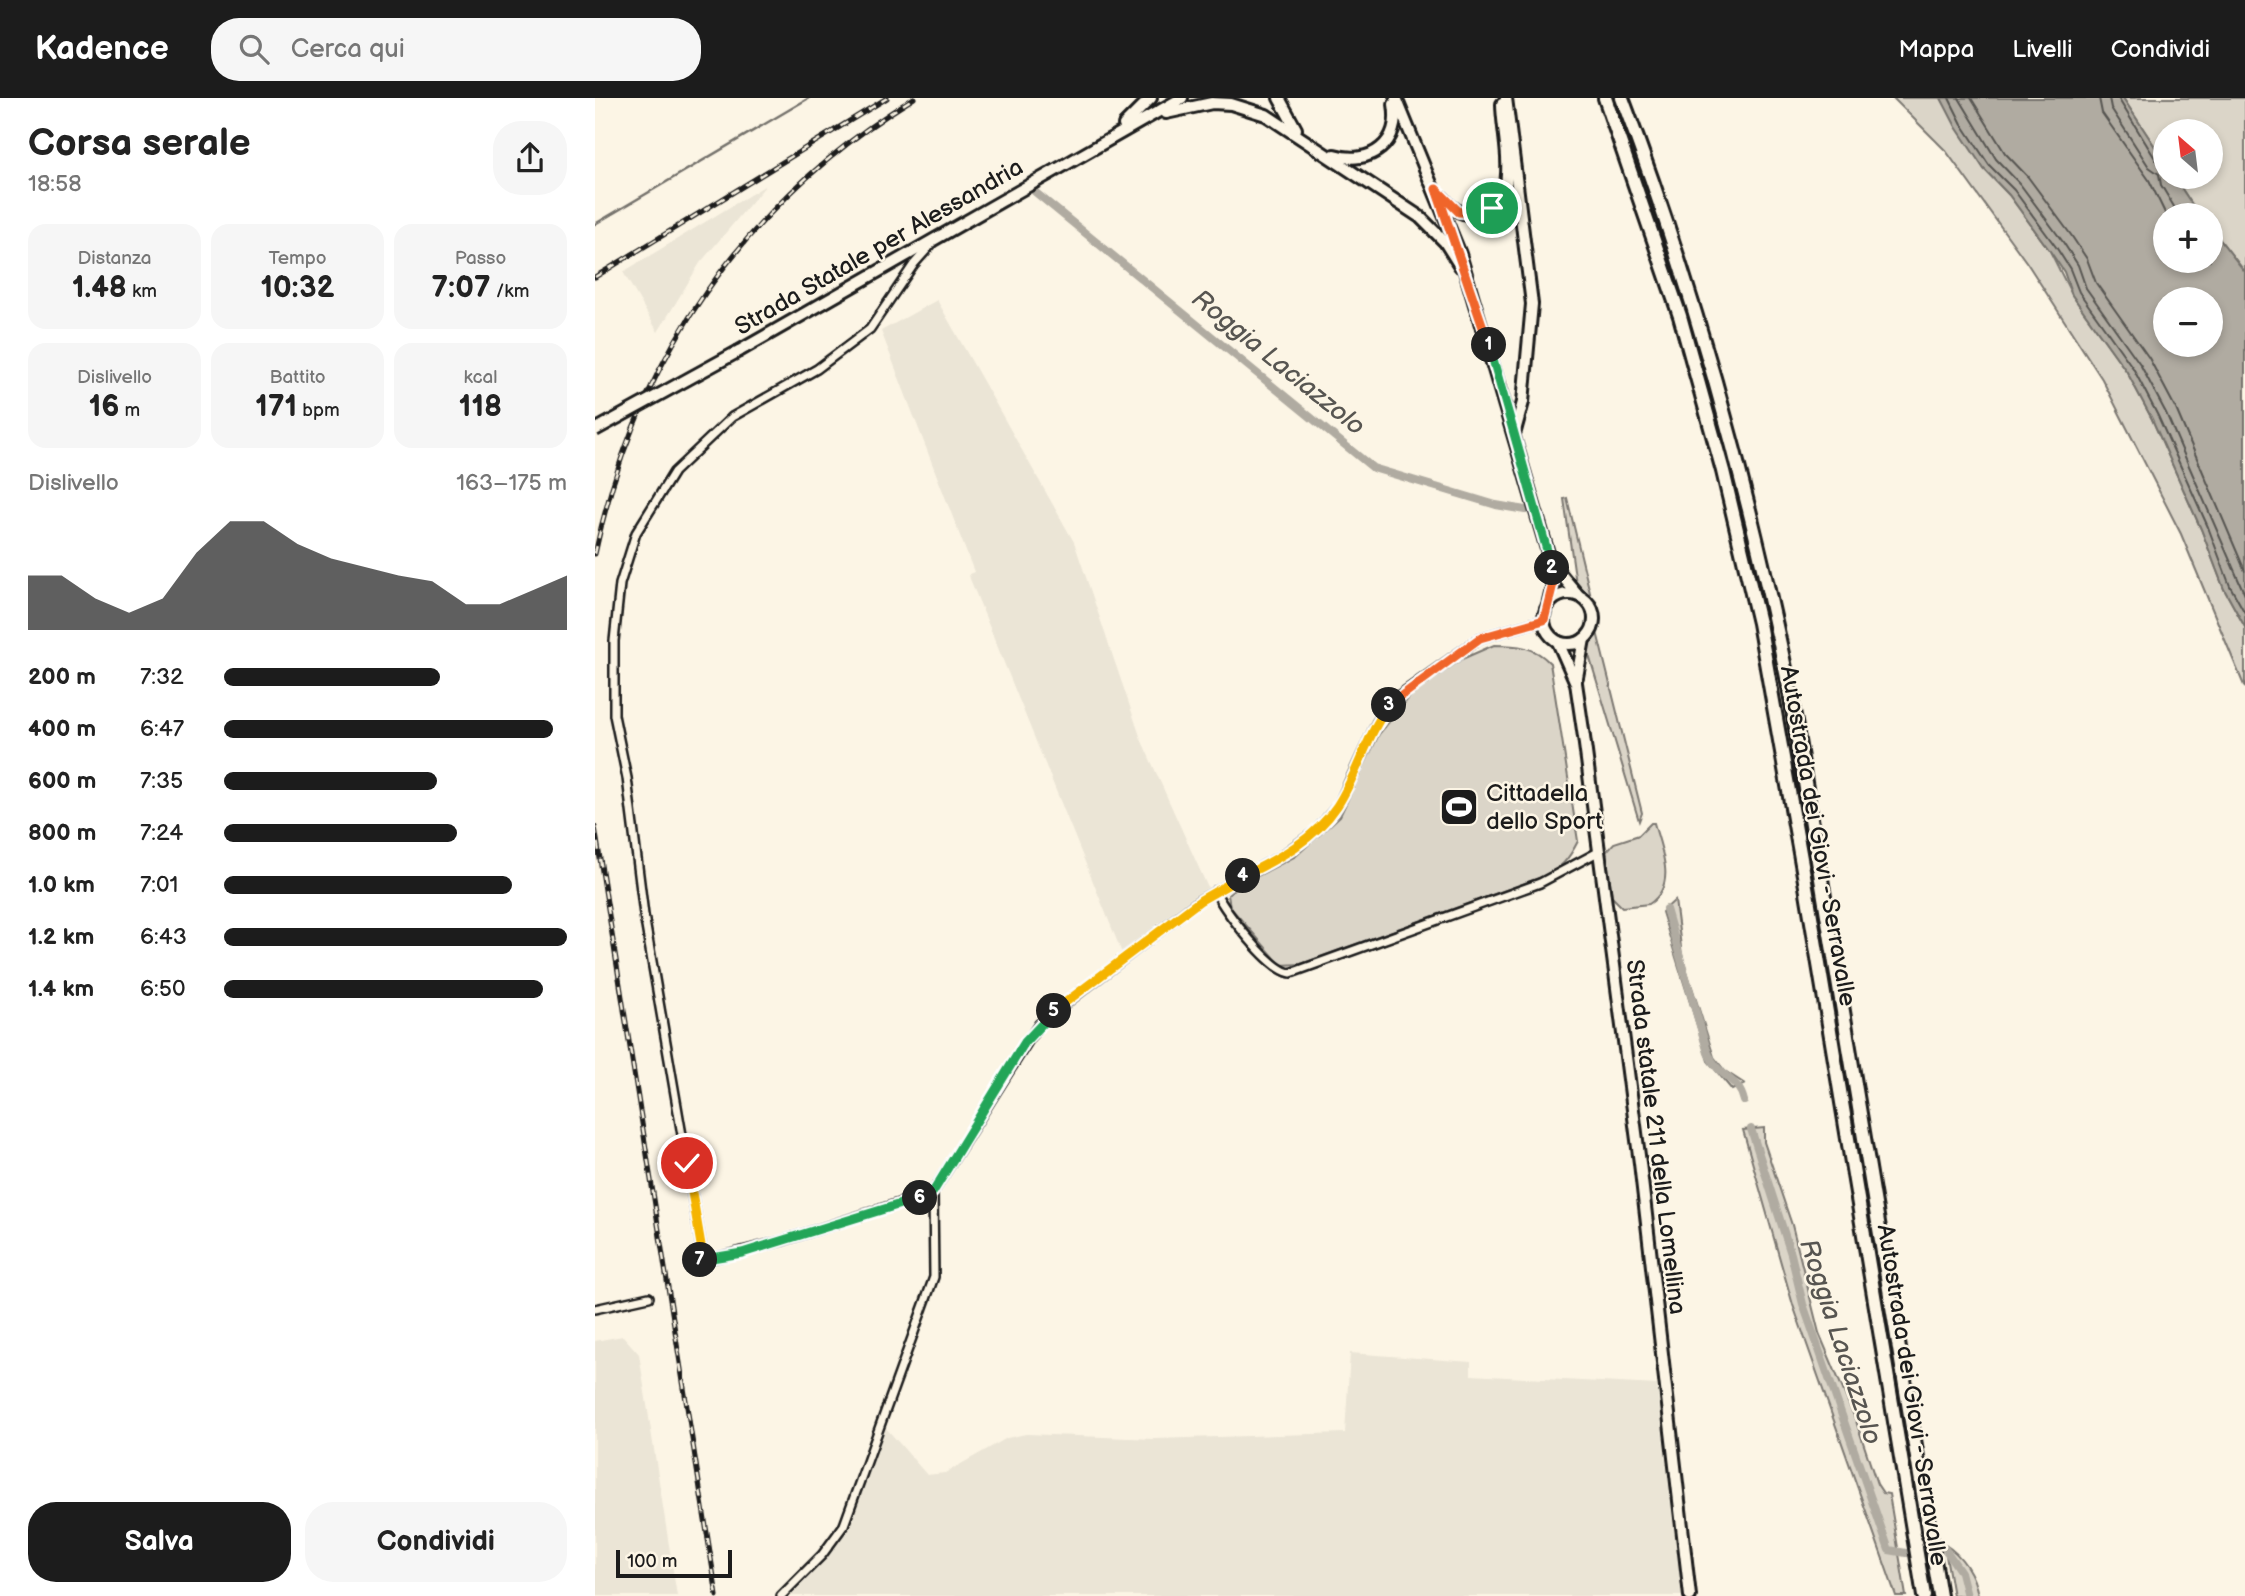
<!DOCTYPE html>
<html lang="it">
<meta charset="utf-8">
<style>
body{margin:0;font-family:"Balsamiq Sans",sans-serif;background:#f6f6f6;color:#222;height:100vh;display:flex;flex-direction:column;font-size:26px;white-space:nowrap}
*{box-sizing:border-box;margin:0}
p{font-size:23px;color:#767676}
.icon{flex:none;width:38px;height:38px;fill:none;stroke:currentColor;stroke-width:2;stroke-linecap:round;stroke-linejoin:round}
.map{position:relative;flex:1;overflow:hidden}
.details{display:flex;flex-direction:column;background:#fff;width:595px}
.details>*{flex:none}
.needle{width:46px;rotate:332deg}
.fabs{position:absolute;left:1558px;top:21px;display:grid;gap:14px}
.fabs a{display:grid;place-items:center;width:70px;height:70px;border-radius:50%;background:#fff;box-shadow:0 4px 10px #0003;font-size:35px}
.scale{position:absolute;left:21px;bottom:18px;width:116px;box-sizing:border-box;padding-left:7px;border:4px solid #1c1c1c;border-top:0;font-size:19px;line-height:24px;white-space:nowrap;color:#1c1c1c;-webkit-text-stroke:5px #fcf5e5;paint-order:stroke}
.pin{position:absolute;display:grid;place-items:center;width:60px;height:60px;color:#fff;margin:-30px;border:4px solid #fff;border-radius:50%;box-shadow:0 2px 7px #0007}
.km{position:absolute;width:35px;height:35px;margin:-18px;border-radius:50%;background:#222;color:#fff;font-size:19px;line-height:35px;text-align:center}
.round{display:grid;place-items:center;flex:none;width:74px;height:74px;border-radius:28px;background:#f6f6f6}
.overview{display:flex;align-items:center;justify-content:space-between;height:119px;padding:0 28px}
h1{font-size:38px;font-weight:600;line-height:52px}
.metrics{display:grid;grid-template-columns:repeat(3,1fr);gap:10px;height:119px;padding:7px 28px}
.metrics div{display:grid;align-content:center;border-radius:18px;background:#f6f6f6;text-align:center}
.metrics b{font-size:30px;font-weight:600}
.metrics small{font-size:19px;font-weight:400}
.metrics p{font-size:19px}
.chart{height:196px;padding:14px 28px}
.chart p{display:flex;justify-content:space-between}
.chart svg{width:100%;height:126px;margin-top:7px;fill:#1c1c1c;opacity:.7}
.primary-button{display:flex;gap:14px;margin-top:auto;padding:14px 28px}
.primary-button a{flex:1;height:80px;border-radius:28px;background:#1c1c1c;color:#fff;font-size:28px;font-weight:600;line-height:80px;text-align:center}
.primary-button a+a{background:#f6f6f6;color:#222}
ul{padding:0 28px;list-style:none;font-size:23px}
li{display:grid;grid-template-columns:112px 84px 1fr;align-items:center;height:52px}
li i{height:18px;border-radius:9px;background:#1c1c1c}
header{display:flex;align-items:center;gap:42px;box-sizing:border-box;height:98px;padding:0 35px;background:#1c1c1c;color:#fff}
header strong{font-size:33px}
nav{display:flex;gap:38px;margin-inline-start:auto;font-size:24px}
.search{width:490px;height:63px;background:#f6f6f6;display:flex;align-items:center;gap:18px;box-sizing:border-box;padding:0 24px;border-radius:28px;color:#767676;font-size:26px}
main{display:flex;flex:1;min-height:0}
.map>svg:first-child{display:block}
</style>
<header>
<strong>Kadence</strong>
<div class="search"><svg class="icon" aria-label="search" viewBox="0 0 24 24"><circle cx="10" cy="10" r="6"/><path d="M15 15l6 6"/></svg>Cerca qui</div>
<nav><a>Mappa</a><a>Livelli</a><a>Condividi</a></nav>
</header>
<main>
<section class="details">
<div class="overview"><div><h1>Corsa serale</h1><p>18:58</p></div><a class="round"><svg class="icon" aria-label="share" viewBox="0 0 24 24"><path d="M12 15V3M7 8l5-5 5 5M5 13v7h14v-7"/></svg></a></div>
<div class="metrics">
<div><p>Distanza</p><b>1.48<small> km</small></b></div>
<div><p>Tempo</p><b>10:32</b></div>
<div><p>Passo</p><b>7:07<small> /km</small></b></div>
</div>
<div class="metrics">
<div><p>Dislivello</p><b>16<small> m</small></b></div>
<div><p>Battito</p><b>171<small> bpm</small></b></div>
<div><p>kcal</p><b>118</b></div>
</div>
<div class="chart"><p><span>Dislivello</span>163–175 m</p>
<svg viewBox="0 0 160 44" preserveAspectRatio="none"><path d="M0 44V25L10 25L20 33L30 38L40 33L50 17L60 6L70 6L80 14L90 19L100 22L110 25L120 27L130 35L140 35L150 30L160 25V44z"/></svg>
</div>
<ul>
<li><b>200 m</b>7:32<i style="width:63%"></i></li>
<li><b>400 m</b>6:47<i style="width:96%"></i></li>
<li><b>600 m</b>7:35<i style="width:62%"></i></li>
<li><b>800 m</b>7:24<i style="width:68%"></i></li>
<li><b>1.0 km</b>7:01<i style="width:84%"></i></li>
<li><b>1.2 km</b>6:43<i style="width:100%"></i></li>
<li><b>1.4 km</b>6:50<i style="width:93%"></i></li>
</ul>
<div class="primary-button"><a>Salva</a><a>Condividi</a></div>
</section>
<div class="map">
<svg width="1650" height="1498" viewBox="0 0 1650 1498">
<rect width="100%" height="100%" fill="#fcf5e5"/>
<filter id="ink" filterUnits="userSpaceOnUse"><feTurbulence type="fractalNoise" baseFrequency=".0143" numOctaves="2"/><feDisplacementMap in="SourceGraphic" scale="14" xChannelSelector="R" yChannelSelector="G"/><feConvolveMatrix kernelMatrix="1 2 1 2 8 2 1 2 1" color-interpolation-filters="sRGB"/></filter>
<g filter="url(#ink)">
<g fill="#ebe5d6">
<path d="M171 87 105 165 63 234 28 174Z"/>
<path d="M342 202 479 444 546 641 613 790 527 855 375 481 374 476 379 474 286 233Z"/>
<path d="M28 1238 44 1256 82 1498H0V1243Z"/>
<path d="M755 1255 876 1264V1277L1062 1287 1087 1498H195L234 1456 253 1430 291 1330 332 1377 350 1375 412 1340 431 1336 560 1341 750 1335Z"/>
</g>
<g fill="#dbd5c8" stroke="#7c7872" stroke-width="2">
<path d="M1298 0H1346L1389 71 1414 97 1455 153 1477 197 1532 274 1557 321 1606 431 1629 491 1650 529V590L1586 436 1507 281 1432 165 1351 53Z"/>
<path d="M1528 0H1650V174L1615 129V117H1604L1579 79H1615V33H1570V64Z"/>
<path d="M972 400 996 499 982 493 969 401Z"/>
<path d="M1001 530 1047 715 1044 723 990 544Z"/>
<path d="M899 547C922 547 939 548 955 565L983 743C974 761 966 771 947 779L706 866 686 867 635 809 633 797 643 788 701 758 745 718 784 636 817 596 867 561Z"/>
<path d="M1056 725H1059C1066 752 1083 787 1054 806L1027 809 1017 799 1011 754 1019 745 1044 737Z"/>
<path d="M1080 802 1087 857 1119 959 1130 973 1150 986 1137 992 1113 963 1067 814Z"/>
<path d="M1169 1030V1044L1197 1127 1224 1235 1260 1320 1282 1386 1288 1395 1294 1396 1311 1498H1301L1198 1207 1148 1032Z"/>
<path d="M1349 1446C1367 1457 1380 1477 1383 1498H1358Z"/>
</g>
<path fill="#b0aba1" stroke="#75726c" stroke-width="2" fill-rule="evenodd" d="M1346 0H1528L1570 64V79H1579L1604 117H1570V163H1615V129L1650 174V529L1629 491 1606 431 1557 321 1532 274 1477 197 1469 174 1455 153 1414 97 1389 71 1361 29ZM1570 201H1615V247H1570Z"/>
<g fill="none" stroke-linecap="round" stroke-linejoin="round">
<g stroke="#575551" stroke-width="2">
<path d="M1354 0 1367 26 1394 67 1419 92 1461 149 1475 171 1484 194 1538 270 1563 318 1613 429 1635 488 1650 515"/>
<path d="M1364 0 1401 61 1425 86 1468 144 1483 167 1491 190 1545 266 1571 315 1650 497"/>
<path d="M1376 0 1410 55 1433 79 1476 137 1492 161 1501 185 1554 260 1581 311 1650 473"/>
<path d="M1504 0 1507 15 1554 82 1571 117"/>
<path d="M1514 0 1516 10 1554 69 1564 76 1566 87 1584 117"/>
<path d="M1523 0 1561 62 1570 66"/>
</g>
<path stroke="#75726c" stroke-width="2.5" d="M0 126 214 0"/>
<g stroke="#b0aba1" stroke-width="8">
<path d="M440 94 778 370 901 407 930 412"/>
<path d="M1071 811 1113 955C1125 982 1143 978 1149 1003"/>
<path d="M1156 1031 1196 1156 1208 1206 1294 1452 1311 1455"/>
<path d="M1350 1451 1366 1474 1372 1498"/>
</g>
<g stroke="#1c1c1c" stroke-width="12">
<g id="minor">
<path d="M336 147 319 166 275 231 222 271 137 319 79 374 41 435 25 486 19 543V617L32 680 49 817 106 1147 104 1164 187 1143 338 1094"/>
<path d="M620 793C630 813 675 873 696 875L945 785 1003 754"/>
<path d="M0 1211 54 1199"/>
<path d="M186 1498 227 1457 249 1427 339 1179 338 1094 444 926 605 802 686 758 722 732 744 706 782 624 799 601 885 540 949 522"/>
</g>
</g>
<g stroke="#1c1c1c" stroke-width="16">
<g id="primary">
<path d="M684 0 701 31"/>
<path d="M801 0 865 156 956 465 958 486 953 507"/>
<path d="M911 0 937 206 928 304 920 333"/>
<path d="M571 15 617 5 636 6 671 17 825 119 850 144 865 168"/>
<path d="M529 27 556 0"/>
<path d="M739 57C776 68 806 45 799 6"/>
<path d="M848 100C856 111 866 117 880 116 930 111 907 39 907 6"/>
<path d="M144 253 587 0"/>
<path d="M958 467 983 497"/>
<circle cx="974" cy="521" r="25"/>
<path d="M963 544 981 585 989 639 1045 1065 1095 1498"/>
<path d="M982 579 989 541"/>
</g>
</g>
<g stroke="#1c1c1c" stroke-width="18">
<g id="motorway">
<path d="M1010 0 1085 218 1128 373 1164 525 1212 794 1329 1498"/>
<path d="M1027 0C1100 193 1154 392 1195 594L1345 1498"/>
</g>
</g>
<use href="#minor" stroke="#fcf5e5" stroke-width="7"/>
<use href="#primary" stroke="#fcf5e5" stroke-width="10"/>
<use href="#motorway" stroke="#fcf5e5" stroke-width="12"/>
<g stroke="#1c1c1c" stroke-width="5">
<g id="rail">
<path d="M0 179 292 0"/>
<path d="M0 456C41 261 149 104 319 0"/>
<path d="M0 729 122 1498"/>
</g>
</g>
<use href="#rail" stroke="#fcf5e5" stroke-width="2.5" stroke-dasharray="8" stroke-linecap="butt"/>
<g stroke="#1c1c1c" stroke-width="16" stroke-linecap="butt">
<path id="primary-bridge" d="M0 332 144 253"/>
</g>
<use href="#primary-bridge" stroke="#fcf5e5" stroke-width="10"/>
</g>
</g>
<g fill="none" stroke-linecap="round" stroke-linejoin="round" filter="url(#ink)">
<g stroke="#fff" stroke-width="14">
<path id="split-1" d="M894 247 841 91 864 114 887 115 897 110"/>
</g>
<g stroke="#fff" stroke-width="14">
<path id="split-2" d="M894 247 957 470"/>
</g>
<g stroke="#fff" stroke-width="14">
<path id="split-3" d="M794 607 885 540 949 522 958 486 957 470"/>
</g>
<g stroke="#fff" stroke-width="14">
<path id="split-4" d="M648 778C683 761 720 741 742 708 763 676 771 638 794 607"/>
</g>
<g stroke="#fff" stroke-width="14">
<path id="split-5" d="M459 913 606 802 648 778"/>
</g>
<g stroke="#fff" stroke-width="14">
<path id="split-6" d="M325 1100 338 1094 430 944 459 913"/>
</g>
<g stroke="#fff" stroke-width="14">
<path id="split-7" d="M105 1162 147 1155 325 1100"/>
</g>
<g stroke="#fff" stroke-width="14">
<path id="split-8" d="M92 1065 106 1147 105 1162"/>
</g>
<use href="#split-1" stroke="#f0652b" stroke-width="9"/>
<use href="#split-2" stroke="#22a559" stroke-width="9"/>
<use href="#split-3" stroke="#f0652b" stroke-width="9"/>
<use href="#split-4" stroke="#f5b400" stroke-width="9"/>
<use href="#split-5" stroke="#f5b400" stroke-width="9"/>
<use href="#split-6" stroke="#22a559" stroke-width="9"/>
<use href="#split-7" stroke="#22a559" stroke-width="9"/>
<use href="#split-8" stroke="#f5b400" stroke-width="9"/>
</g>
<defs>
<g id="stadium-square" transform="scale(2.0125)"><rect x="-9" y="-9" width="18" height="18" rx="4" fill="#1c1c1c" stroke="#fcf5e5"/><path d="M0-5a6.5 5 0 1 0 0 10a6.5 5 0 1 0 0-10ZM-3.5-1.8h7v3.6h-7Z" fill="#fff"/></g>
</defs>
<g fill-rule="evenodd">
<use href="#stadium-square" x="864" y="709"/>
</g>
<g text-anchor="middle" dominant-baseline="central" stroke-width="5" stroke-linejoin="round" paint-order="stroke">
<g font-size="24" fill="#1c1c1c" stroke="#fcf5e5">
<text transform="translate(284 149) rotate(-30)">Strada Statale per Alessandria</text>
<text transform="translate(1223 738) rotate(80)">Autostrada dei Giovi - Serravalle</text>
<text transform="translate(1061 1039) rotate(83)">Strada statale 211 della Lomellina</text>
<text transform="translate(1317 1297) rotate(81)">Autostrada dei Giovi - Serravalle</text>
</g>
<g font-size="24" fill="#1c1c1c" stroke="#fcf5e5" text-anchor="start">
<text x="891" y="695">Cittadella<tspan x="891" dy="28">dello Sport</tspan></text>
</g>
<g font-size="26" font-style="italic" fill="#575551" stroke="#fcf5e5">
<text transform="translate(683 265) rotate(39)">Roggia Laciazzolo</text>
<text transform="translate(1245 1244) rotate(72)">Roggia Laciazzolo</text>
</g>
</g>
</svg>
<div class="fabs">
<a><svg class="needle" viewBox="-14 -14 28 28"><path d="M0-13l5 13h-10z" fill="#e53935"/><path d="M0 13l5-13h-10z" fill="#767676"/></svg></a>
<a>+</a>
<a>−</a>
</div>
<div class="scale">100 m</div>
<div class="pin" style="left:897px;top:110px;background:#1e9e55"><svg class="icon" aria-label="arrive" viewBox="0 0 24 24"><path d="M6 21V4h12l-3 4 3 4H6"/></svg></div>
<div class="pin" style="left:92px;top:1065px;background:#d93025"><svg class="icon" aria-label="check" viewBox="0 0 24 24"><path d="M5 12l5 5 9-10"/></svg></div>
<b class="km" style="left:894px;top:247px">1</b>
<b class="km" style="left:957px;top:470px">2</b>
<b class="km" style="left:794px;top:607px">3</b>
<b class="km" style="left:648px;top:778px">4</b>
<b class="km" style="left:459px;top:913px">5</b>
<b class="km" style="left:325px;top:1100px">6</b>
<b class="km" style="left:105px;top:1162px">7</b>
</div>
</main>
